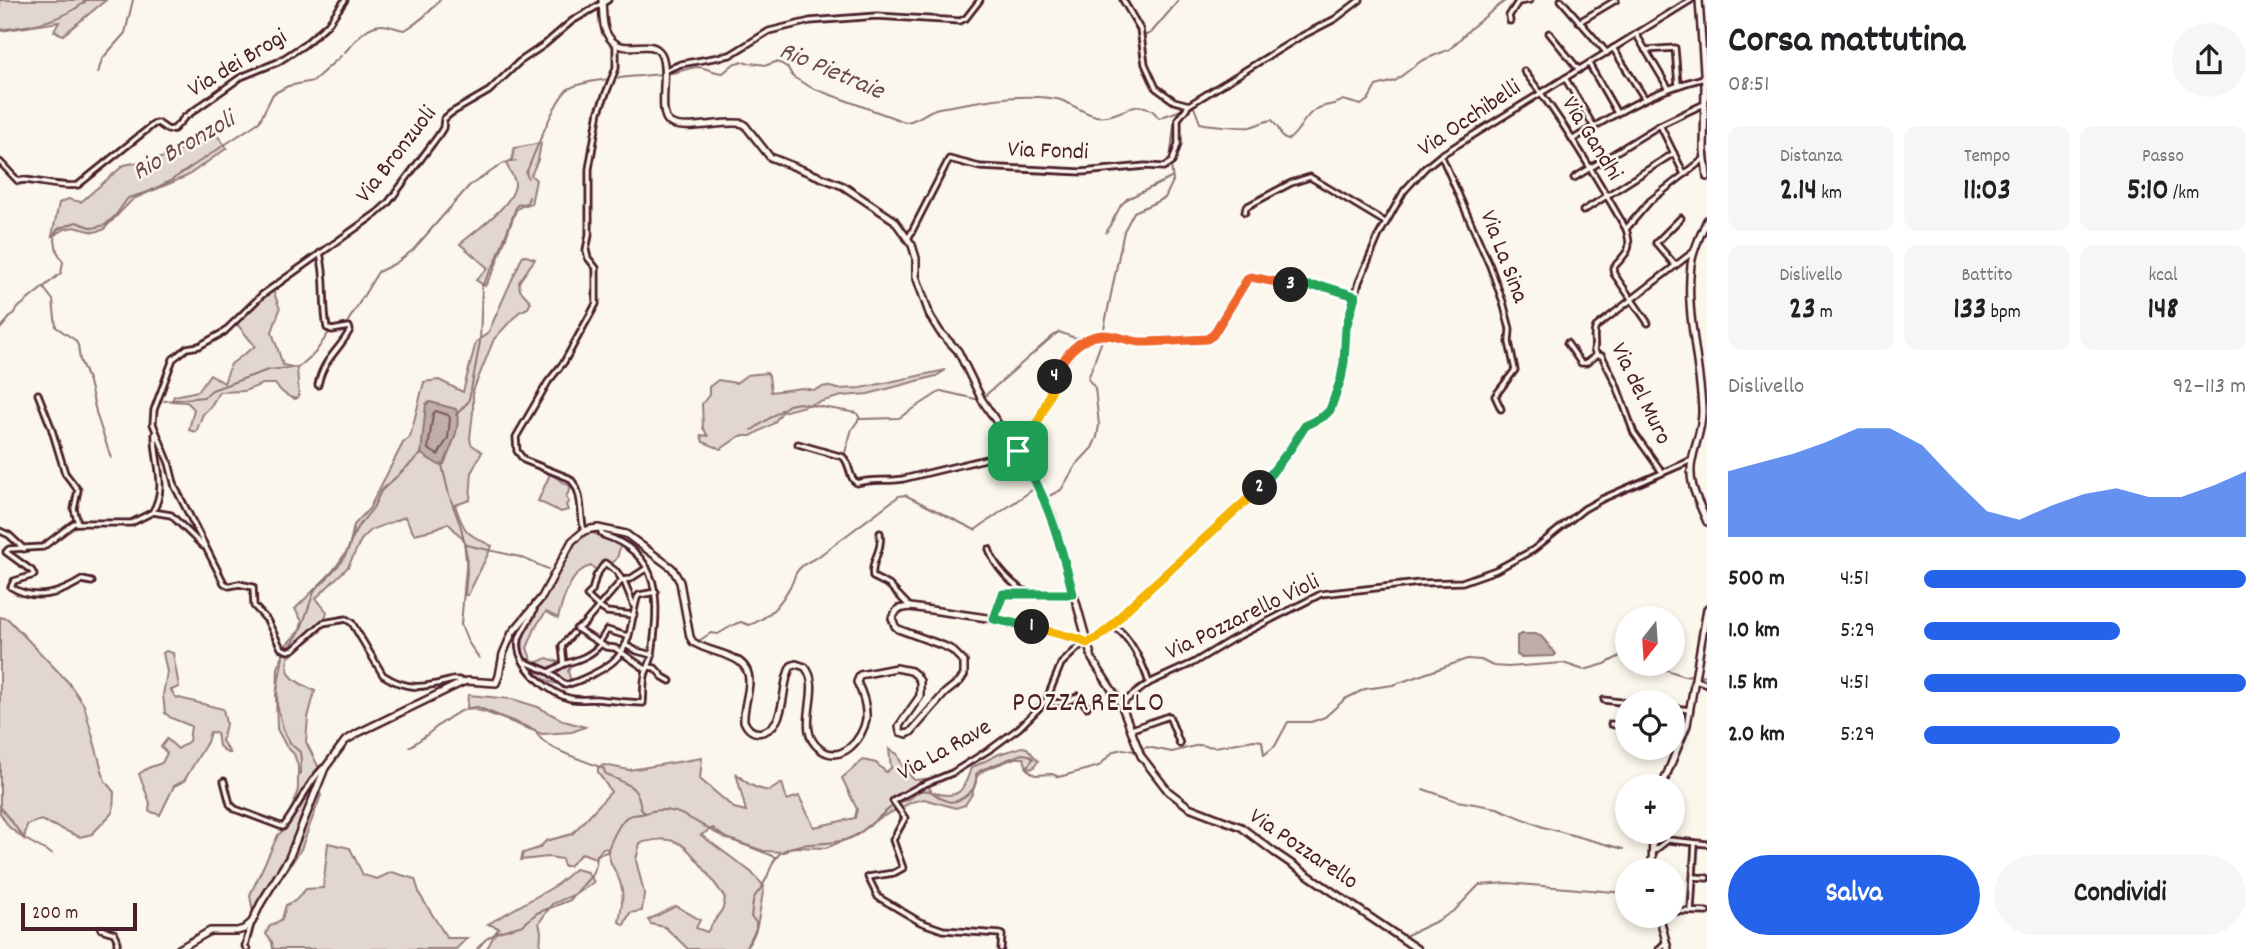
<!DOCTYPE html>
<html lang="it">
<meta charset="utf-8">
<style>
body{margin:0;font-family:Dekko,sans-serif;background:#f6f6f6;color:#202124;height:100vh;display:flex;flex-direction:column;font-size:26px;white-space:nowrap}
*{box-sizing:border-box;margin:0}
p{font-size:23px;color:#757577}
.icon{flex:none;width:38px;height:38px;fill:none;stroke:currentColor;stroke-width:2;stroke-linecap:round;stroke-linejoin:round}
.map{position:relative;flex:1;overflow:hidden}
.details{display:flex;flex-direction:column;background:#fff;width:560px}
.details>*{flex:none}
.needle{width:46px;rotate:197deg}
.fabs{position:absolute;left:1615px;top:606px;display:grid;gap:14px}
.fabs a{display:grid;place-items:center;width:70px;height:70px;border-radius:50%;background:#fff;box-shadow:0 4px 10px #0003;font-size:35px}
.scale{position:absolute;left:21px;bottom:18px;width:116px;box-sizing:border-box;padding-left:7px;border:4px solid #4a1f2b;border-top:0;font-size:19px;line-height:24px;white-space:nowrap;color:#4a1f2b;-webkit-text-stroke:5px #fbf7ec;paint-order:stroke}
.pin{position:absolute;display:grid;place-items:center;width:60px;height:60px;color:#fff;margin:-30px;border-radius:14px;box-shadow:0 4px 10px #0006}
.km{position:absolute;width:35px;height:35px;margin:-18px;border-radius:50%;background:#222;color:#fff;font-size:19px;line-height:35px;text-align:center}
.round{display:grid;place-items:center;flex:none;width:74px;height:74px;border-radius:37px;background:#f6f6f6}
.headline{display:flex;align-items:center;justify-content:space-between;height:119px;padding:0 21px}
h1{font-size:38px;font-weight:800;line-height:52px}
.figures{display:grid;grid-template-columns:repeat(3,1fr);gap:10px;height:119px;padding:7px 21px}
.figures div{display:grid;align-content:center;border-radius:14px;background:#f6f6f6;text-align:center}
.figures b{font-size:30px;font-weight:800}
.figures small{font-size:19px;font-weight:400}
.figures p{font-size:19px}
.chart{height:196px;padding:14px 21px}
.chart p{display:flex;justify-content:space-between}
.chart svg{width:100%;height:126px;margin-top:7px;fill:#2563eb;opacity:.7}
.action{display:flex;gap:14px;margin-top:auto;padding:14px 21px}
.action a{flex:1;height:80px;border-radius:42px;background:#2563eb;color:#fff;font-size:28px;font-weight:800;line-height:80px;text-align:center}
.action a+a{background:#f6f6f6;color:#202124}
ul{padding:0 21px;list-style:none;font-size:23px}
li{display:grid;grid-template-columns:112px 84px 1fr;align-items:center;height:52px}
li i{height:18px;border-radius:9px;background:#2563eb}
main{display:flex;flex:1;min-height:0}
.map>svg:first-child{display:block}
</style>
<main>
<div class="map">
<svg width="1707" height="949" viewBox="0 0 1707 949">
<rect width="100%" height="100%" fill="#fbf7ec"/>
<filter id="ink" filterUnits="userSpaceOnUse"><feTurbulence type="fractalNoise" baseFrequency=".0143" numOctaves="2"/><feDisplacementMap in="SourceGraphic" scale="14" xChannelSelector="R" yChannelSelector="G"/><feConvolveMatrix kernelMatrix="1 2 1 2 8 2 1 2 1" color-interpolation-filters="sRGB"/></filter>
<g filter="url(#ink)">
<g fill="#e2d7d0" stroke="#967b7e" stroke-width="2">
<path d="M0 0H106L63 35 54 31 59 22 0 31Z"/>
<path d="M206 134H216L227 148 187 176 133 199 103 230 94 232 74 227 65 229 52 236 59 203 68 199 81 202 124 165 171 156Z"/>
<path d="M541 143 538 160 531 175 536 180 531 204 522 206 516 210 494 270 485 286 476 280 488 268 460 244C475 231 516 203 515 183 514 175 508 170 506 163L512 160 514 148Z"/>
<path d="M523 255 535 259 519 282 520 290 531 302 528 308 519 312 494 339 473 391V412L470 438 471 444 482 452 472 471 470 500 455 505C464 532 466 534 492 546L468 595H465L467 571 464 540 448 523 432 530 414 534 405 517 371 530 361 540 348 567 316 598 327 612 321 631 288 658C284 679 300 683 315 691L308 718 306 742 321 772 314 788 321 795 301 849 288 869 253 913 250 895 278 835 287 827 298 789V766L294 754 286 746 277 729 276 695 285 646 300 630 302 621 295 609 342 562 349 548 354 525 369 509 403 443 410 437 424 382 439 380 463 392 476 342 488 333Z"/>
<path d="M273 290 280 309 272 332 283 365 297 368 299 396 296 399C286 397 281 391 275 384H263L244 391 219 392 211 406 203 414 196 432 189 430 194 409 187 402 172 401 174 396 198 391 210 374 224 383 231 364 255 346 237 324 259 300Z"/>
<path d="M946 370 936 376 868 394 842 396 782 412 774 423 751 436H740L721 449 703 442 701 435 708 436 703 428 702 404 709 395V387L718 380 736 383 747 375 767 373 769 376 771 392 802 388 814 390 826 386 838 389 861 388Z"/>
<path d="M550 474 571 487 566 497 569 502 566 505 568 510 561 512 538 501Z"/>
<path d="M590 532 621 544 617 558 611 565 605 561 596 571 592 566C571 569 563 600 558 618L546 612 536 626 527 648 533 664 547 658 559 662 565 661 567 665 571 666 568 671 572 685C543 686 517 666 524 635L575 541 583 533Z"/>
<path d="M0 617 8 619 68 682 84 705 105 781 114 792 113 812 92 834 80 837 41 820 27 825 24 839 9 827 0 813Z"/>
<path d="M166 651 173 653 179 687 171 690 175 697 223 709 226 724 222 741 230 753H227L219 746 217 733 210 732 207 742 184 781 174 786 160 815 149 811 150 803 139 774 148 768 162 763 167 753 161 747 167 739 178 749 189 741 191 726 171 718 165 713 163 695 167 672 163 653Z"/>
<path d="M468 695 512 699 538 707 564 721 585 727 572 732 542 734 485 712 467 708Z"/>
<path d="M1022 747 1027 748 1038 761 1033 768 1027 769 1024 758H1015L984 770 977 776 972 794 965 805 956 808 924 799 912 802 876 820 857 835 826 848 792 847 785 852 764 851 725 838 713 828 701 835 751 872 764 886C760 906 759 937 744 949H688L665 927 651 924 648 920 676 906 700 920 696 928 707 932 723 908 725 898C716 885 692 849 679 843 667 837 653 840 640 843L636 860 644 893 642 911 630 913 624 925 619 922C621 909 625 894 620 882 615 868 609 865 608 849L603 848 595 858 582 853 569 866H564L562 859 548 857 521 860 523 853 539 848 546 841 572 834 611 792 598 772V767L604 765 629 770 702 758 700 779 734 808 746 811 736 773C746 784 754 788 769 791L782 783 787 800 799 796 814 827 855 818 857 809 842 778 863 760 876 763 886 772 891 768 889 749 897 754 903 767 914 780 934 778 929 787 932 792C958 800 963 793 971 768L999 754Z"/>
<path d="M328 843 350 848 363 875 377 879 392 872 415 879 420 895 447 938H467L456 949H273L272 942 266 934 269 927 282 919 286 905 295 901 306 889 323 888Z"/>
<path d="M575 869 587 872 594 882 578 893 552 904 539 923 541 931 540 949H486C492 942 493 934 499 928L488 924 555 886Z"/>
</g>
<g fill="#bfadaa" stroke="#907477" stroke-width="2">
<path d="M430 402 456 409C462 427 451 447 444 464L439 465 421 454 426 404Z"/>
<path d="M1522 634H1536L1542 637 1556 654 1554 656 1521 657 1517 655V636Z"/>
</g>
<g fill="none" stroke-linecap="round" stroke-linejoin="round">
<path stroke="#79585e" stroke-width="2" d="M436 411 448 415 450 418 448 438 438 455 428 449 433 414Z"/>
<g stroke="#907477" stroke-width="2">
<path d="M0 30C32 25 62 22 87 0"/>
<path d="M1144 36 1151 33 1179 0"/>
<path d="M345 52C355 41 366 25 382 25 389 25 397 29 405 30 419 22 430 12 440 0"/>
<path d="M98 73 102 59 125 33 133 0"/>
<path d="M1190 108 1194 107 1200 123C1205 125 1245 128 1250 127 1258 125 1264 121 1272 120L1278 128 1283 138 1288 140C1300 132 1303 117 1315 110 1324 104 1335 106 1343 100L1361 105 1368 100 1376 86 1395 81 1421 61 1450 49 1472 27 1506 0"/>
<path d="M1170 160 1175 117 1179 111"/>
<path d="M528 178 526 173C535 153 553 104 566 91 579 78 649 76 671 73 680 72 688 68 697 67 706 67 714 73 723 73L735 63 741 62 767 65 776 62 782 64 788 68 793 77 812 88 905 122C919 121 927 110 939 108 978 102 1017 92 1057 99 1070 102 1082 113 1096 116 1121 120 1140 91 1159 118L1184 109"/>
<path d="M1106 233 1121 205 1127 199 1171 178"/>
<path d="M43 287 53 300 56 327 75 340 78 345 80 360 89 382 97 416 111 458"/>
<path d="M0 329 19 307 61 273 63 262 57 251 54 235 58 229 76 222 93 228 105 225 115 216 128 198 148 192 170 181 259 122 273 94 288 86 313 81 341 56"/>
<path d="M164 401 204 397 212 390 268 370 299 367 315 353 332 328 347 323 378 272 396 263 413 250 469 186 504 163 516 161"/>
<path d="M456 415 468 402 470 395 480 342 482 286 496 261 517 205 527 203 529 197"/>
<path d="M752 430 789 405 799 403 857 413 860 419 899 418 941 391 980 400 1053 336 1059 332 1075 338 1102 334"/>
<path d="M844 456 852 429 859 419"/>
<path d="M442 465 449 495 461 527 467 557 461 625 468 642 479 658"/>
<path d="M1047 497 1061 490 1076 465 1092 448 1097 437 1099 425 1095 388 1088 379 1101 343 1124 231 1134 212 1165 198 1173 181 1171 166"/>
<path d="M466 545 520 557 548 569"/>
<path d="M697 642 711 633 718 634 735 624 741 622 749 625C770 618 782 602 792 583 794 580 794 576 796 573 801 564 811 561 819 556L899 496 905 495 975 530 1035 488 1041 498"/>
<path d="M1647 663 1684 676 1692 675"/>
<path d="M1698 675 1707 676"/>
<path d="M409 747C430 736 452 708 477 707L535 730C542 750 586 760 604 769L605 773C624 785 638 782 641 809L644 812"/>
<path d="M300 774 301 760 300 752 291 744 284 732 277 705 278 668 285 649 292 644 301 629 315 589 325 581 338 564 347 551 357 528 373 508 381 491 422 453"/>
<path d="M1423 789 1457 801 1497 808 1543 827 1623 849"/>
<path d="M0 807 25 839 52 854"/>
<path d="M1405 936 1439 920 1455 910 1479 885 1508 883 1626 893"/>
<path d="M477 949 486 939 498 932 523 925 537 913 570 900 591 876 596 865 597 855 607 852C610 843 621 818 629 816 634 814 640 815 645 813 676 802 694 823 720 835 738 843 757 849 775 857"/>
<path d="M745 949 756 929V922L751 917C752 911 752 901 755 896 758 892 762 888 764 883 770 873 772 858 783 851 801 840 829 847 851 838 869 830 881 812 898 803 901 801 905 801 908 800 913 797 916 792 921 791 938 786 943 816 969 793 976 788 977 782 976 774L981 770 1022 754 1029 755 1033 759 1027 767 1028 770 1035 775 1052 774 1059 777 1099 766 1114 751 1123 749 1134 751 1147 747 1172 752 1199 745 1215 747 1254 740 1262 741 1264 755 1275 746 1288 722H1311L1325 717 1345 699 1365 689 1393 685 1467 659 1481 660 1493 666 1508 667 1563 663 1584 670 1605 664 1620 656H1628"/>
</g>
<g stroke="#4a1f2b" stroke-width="9">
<g id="street">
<path d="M1123 0 1140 29 1145 64 1156 88 1174 101 1189 105 1298 38 1335 19 1360 0"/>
<path d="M1561 0 1607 53"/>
<path d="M1510 21 1509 16 1518 2 1530 0"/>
<path d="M1579 22 1616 0"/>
<path d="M1549 33 1579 70"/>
<path d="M1636 34 1669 89"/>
<path d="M1613 48 1645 99"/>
<path d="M1645 50 1675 48 1678 85"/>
<path d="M1589 64 1617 113"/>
<path d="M666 70 681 64 730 55 769 31 810 21 877 16 960 21 966 18 980 0"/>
<path d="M1524 71C1563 120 1595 175 1626 229 1633 251 1627 252 1613 268L1614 274 1648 323"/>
<path d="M1565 78 1594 127"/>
<path d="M1660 125 1684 174"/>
<path d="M1572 140C1616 113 1654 90 1704 78"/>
<path d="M1441 155 1490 266 1503 302 1510 329 1509 342 1515 370 1495 396 1501 409"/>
<path d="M0 162 18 181 24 180C38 181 66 188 78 185L154 124 158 123 168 130 174 129 185 117 241 77 278 62 304 45 328 24 345 0"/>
<path d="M1574 178 1660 125 1704 104"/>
<path d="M1583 211 1674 153"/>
<path d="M1245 212 1246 207 1291 183 1310 177 1385 222"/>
<path d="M1626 229 1650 201 1704 159"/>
<path d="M908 239 949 159 980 167 1082 172 1145 166 1164 167 1172 162 1178 144V119L1189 105"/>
<path d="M1675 265 1656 243 1681 218"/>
<path d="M1567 343 1581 363H1586L1597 355"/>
<path d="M318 385C323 359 339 351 350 330L349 327 332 330 327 328C322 303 327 281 320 253"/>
<path d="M38 394 51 427 65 473 78 490 74 509 78 523"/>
<path d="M798 444 843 457C851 464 848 478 857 483 873 478 887 482 903 479L1002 455 1018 451 1025 444 1048 401 1058 370 1077 344 1103 335 1144 342 1210 338 1245 282 1251 277 1295 286 1326 287 1355 296"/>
<path d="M1662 472 1634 433 1616 384 1602 356 1597 355 1594 350C1596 342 1592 334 1596 327L1693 252"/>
<path d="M153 511C168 486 154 461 155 434"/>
<path d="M0 531 9 535 24 549"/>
<path d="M584 531C579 513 584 491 569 478L524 460 517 451 516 437 548 382 564 362 596 304V268L588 258 586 250 589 235V169L599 111 616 68V44"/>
<path d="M880 533C883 552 870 561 873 577L889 585 910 607"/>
<path d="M989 549C994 566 1013 587 1029 593"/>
<path d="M624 581 634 606"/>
<path d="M92 582 82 580C60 594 35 602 11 587L14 581 34 575 32 571 6 552 9 549 43 547 74 523H131L153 512 171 515 203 546"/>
<path d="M599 607 587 596 592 591 596 576 605 563 617 572 622 580"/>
<path d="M599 607 607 612 634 615"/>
<path d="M534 610C530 620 522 629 519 639 513 664 551 696 573 699 580 700 588 699 595 699 611 700 627 703 643 703 644 694 643 684 645 676 646 669 651 663 652 655 659 602 663 554 603 535L598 528"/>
<path d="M994 619 1003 594H1073"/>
<path d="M1112 626C1128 632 1144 666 1149 683"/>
<path d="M576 629 583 625 622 580 630 579 647 568"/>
<path d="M577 629 606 647 615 648 647 670"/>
<path d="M599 643 607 630 627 636"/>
<path d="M1089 643C1105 636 1117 621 1128 608L1239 508 1267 480 1305 426 1324 416 1330 410 1341 379 1346 328 1359 282 1379 235 1404 191 1425 168 1441 155 1691 0"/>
<path d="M625 645 637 651 652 655"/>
<path d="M523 661 549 672 565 685C574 683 583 679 591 675 633 656 627 637 637 598L639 595 656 592"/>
<path d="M564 664C578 660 591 656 601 644"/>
<path d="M649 667 655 668 663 677 670 681"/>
<path d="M549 672 564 664 562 646 573 633"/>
<path d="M1696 680 1707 684"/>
<path d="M461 683 459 680H453C425 687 409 692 383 675L352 623 346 619 323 623 294 649 288 651 281 648 267 620 254 606 253 587 239 584 229 586 224 583 175 487 169 463 153 424 154 410 173 359 187 348 199 346 224 332 262 295 377 213 388 203 438 136 443 128 444 119 451 113 489 91 519 62 544 45 572 21 608 0"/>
<path d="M1604 700 1628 703"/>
<path d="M1046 701C1055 705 1070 702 1078 696L1087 707"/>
<path d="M1121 704 1149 683 1193 663 1231 640 1321 594 1420 583 1462 582 1496 570 1533 550 1584 509 1602 499 1692 460"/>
<path d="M1673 708 1690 710"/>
<path d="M1611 724 1628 729"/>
<path d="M1132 729 1169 716 1180 744"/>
<path d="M224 781 230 804 235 809 283 827C298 808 306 785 323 768"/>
<path d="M1659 831 1668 840"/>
<path d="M1654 851 1668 840 1707 844"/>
<path d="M1694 877 1707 878"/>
<path d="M1673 911 1707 912"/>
<path d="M1691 911 1695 843"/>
<path d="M101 929 114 933 117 939V949"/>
<path d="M247 949 245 946 251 924"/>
<path d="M1001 949 1002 935 1000 934 943 930 920 922 878 897 868 877 894 873 903 868 893 840 905 818 893 801 920 786 952 773 992 748 1019 728 1046 701 1061 664 1084 642"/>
<path d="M1659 949 1666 942"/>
</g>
</g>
<g stroke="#4a1f2b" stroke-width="10">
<g id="secondary">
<path d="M602 0C603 10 602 23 606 32 620 62 650 34 661 54 670 70 657 112 669 122 682 133 727 119 744 124L770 157 843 186 894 220 912 245 916 258V276L930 316 940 332 958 351 982 400 1031 473 1052 516 1092 659 1121 704 1141 756 1168 791 1189 807 1241 827 1274 852 1417 949"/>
<path d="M1699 0 1705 86 1704 150 1707 177"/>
<path d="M1707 220C1701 234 1693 249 1691 265 1685 313 1700 361 1702 409 1703 428 1695 443 1692 461 1687 483 1699 502 1707 522"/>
<path d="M1662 786 1687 725 1707 609"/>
<path d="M1652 870 1653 831"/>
<path d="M1659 915 1668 949"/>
<path d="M179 949 210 931H237L244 929 252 922 261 903 289 858 325 768 345 741 358 733 461 683 467 681 496 683 499 676 503 654 512 633 542 597 572 541 584 531 591 529 598 528 626 534 672 568 680 582 690 637 693 642C711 655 749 652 749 681 749 695 743 708 744 721 751 738 768 735 777 720 786 703 782 682 791 666L796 664 805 667C824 689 793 729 820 749 841 765 863 739 866 719 867 706 863 694 857 682L860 675 896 668 911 671 916 675 920 681V696L899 726 900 732 907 734 911 732 945 693 960 681 964 675V662L952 650 944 646 898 629 895 626 892 618 898 609 910 607 994 619 1079 639 1087 643"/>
</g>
</g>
<use href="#street" stroke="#fbf7ec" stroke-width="3.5"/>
<use href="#secondary" stroke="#fbf7ec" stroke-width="5"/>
</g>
</g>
<g fill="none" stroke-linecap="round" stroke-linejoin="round" filter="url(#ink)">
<g stroke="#fff" stroke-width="14">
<path id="split-1" d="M1018 451C1048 497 1060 542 1073 594H1003L994 619 1032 627"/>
</g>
<g stroke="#fff" stroke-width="14">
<path id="split-2" d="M1032 627 1079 639 1087 643 1096 639 1112 626 1128 608 1260 488"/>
</g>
<g stroke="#fff" stroke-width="14">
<path id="split-3" d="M1260 488 1291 448 1305 426 1324 416 1330 410 1341 379 1344 362 1346 328 1355 296 1326 287 1291 285"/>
</g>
<g stroke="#fff" stroke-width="14">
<path id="split-4" d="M1055 377C1062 357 1079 337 1102 335 1115 334 1127 341 1140 342 1162 342 1185 340 1207 339L1213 335 1248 278 1251 277 1291 285"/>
</g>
<g stroke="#fff" stroke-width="14">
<path id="split-5" d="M1018 451C1033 440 1050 396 1055 377"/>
</g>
<use href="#split-1" stroke="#22a559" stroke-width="9"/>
<use href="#split-2" stroke="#f5b400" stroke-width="9"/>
<use href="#split-3" stroke="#22a559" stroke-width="9"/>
<use href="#split-4" stroke="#f0652b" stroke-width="9"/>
<use href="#split-5" stroke="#f5b400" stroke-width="9"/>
</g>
<g text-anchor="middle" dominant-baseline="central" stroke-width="5" stroke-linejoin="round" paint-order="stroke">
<g font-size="24" fill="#4a1f2b" stroke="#fbf7ec">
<text transform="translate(238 64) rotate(-31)">Via dei Brogi</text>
<text transform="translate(1470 119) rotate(-34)">Via Occhibelli</text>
<text transform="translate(1591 139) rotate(58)">Via Gandhi</text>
<text transform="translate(1048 152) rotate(2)">Via Fondi</text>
<text transform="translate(397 155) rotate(-52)">Via Bronzuoli</text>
<text transform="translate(1503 257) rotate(69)">Via La Sina</text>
<text transform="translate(1640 394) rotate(64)">Via del Muro</text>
<text transform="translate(1243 618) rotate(-26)">Via Pozzarello Violi</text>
<text transform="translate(945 751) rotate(-29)">Via La Rave</text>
<text transform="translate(1303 850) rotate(34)">Via Pozzarello</text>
</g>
<g font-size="26" font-style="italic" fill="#6d4a51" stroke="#fbf7ec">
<text transform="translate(831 72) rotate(23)">Rio Pietraie</text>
<text transform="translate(184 147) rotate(-30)">Rio Bronzoli</text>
</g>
<g font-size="28" letter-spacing="2" fill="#4a1f2b" stroke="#fbf7ec">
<text x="1089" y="705">POZZARELLO</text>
</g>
</g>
</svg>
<div class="fabs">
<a><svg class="needle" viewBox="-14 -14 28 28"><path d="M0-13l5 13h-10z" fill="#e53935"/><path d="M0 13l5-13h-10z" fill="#757577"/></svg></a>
<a><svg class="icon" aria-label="locate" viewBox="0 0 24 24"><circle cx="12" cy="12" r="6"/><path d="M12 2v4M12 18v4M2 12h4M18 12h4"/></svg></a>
<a>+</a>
<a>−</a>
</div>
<div class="scale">200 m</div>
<div class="pin" style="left:1018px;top:451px;background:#1e9e55"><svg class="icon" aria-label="arrive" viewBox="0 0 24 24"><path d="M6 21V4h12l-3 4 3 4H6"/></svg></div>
<b class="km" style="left:1032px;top:627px">1</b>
<b class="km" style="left:1260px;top:488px">2</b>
<b class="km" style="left:1291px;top:285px">3</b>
<b class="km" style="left:1055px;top:377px">4</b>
</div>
<section class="details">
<div class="headline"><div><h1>Corsa mattutina</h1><p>08:51</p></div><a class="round"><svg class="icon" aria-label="share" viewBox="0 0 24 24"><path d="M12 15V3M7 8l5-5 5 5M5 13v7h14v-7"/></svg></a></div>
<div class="figures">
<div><p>Distanza</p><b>2.14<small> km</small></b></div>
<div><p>Tempo</p><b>11:03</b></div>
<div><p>Passo</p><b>5:10<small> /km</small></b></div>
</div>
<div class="figures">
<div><p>Dislivello</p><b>23<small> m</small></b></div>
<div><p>Battito</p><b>133<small> bpm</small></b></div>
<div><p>kcal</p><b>148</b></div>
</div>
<div class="chart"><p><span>Dislivello</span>92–113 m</p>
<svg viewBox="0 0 160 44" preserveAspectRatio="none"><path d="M0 44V21L10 18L20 15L30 11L40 6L50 6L60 12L70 24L80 35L90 38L100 33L110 29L120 27L130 30L140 30L150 26L160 21V44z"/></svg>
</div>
<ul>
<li><b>500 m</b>4:51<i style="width:100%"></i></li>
<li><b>1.0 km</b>5:29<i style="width:61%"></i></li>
<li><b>1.5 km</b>4:51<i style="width:100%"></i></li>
<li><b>2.0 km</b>5:29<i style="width:61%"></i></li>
</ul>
<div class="action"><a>Salva</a><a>Condividi</a></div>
</section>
</main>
